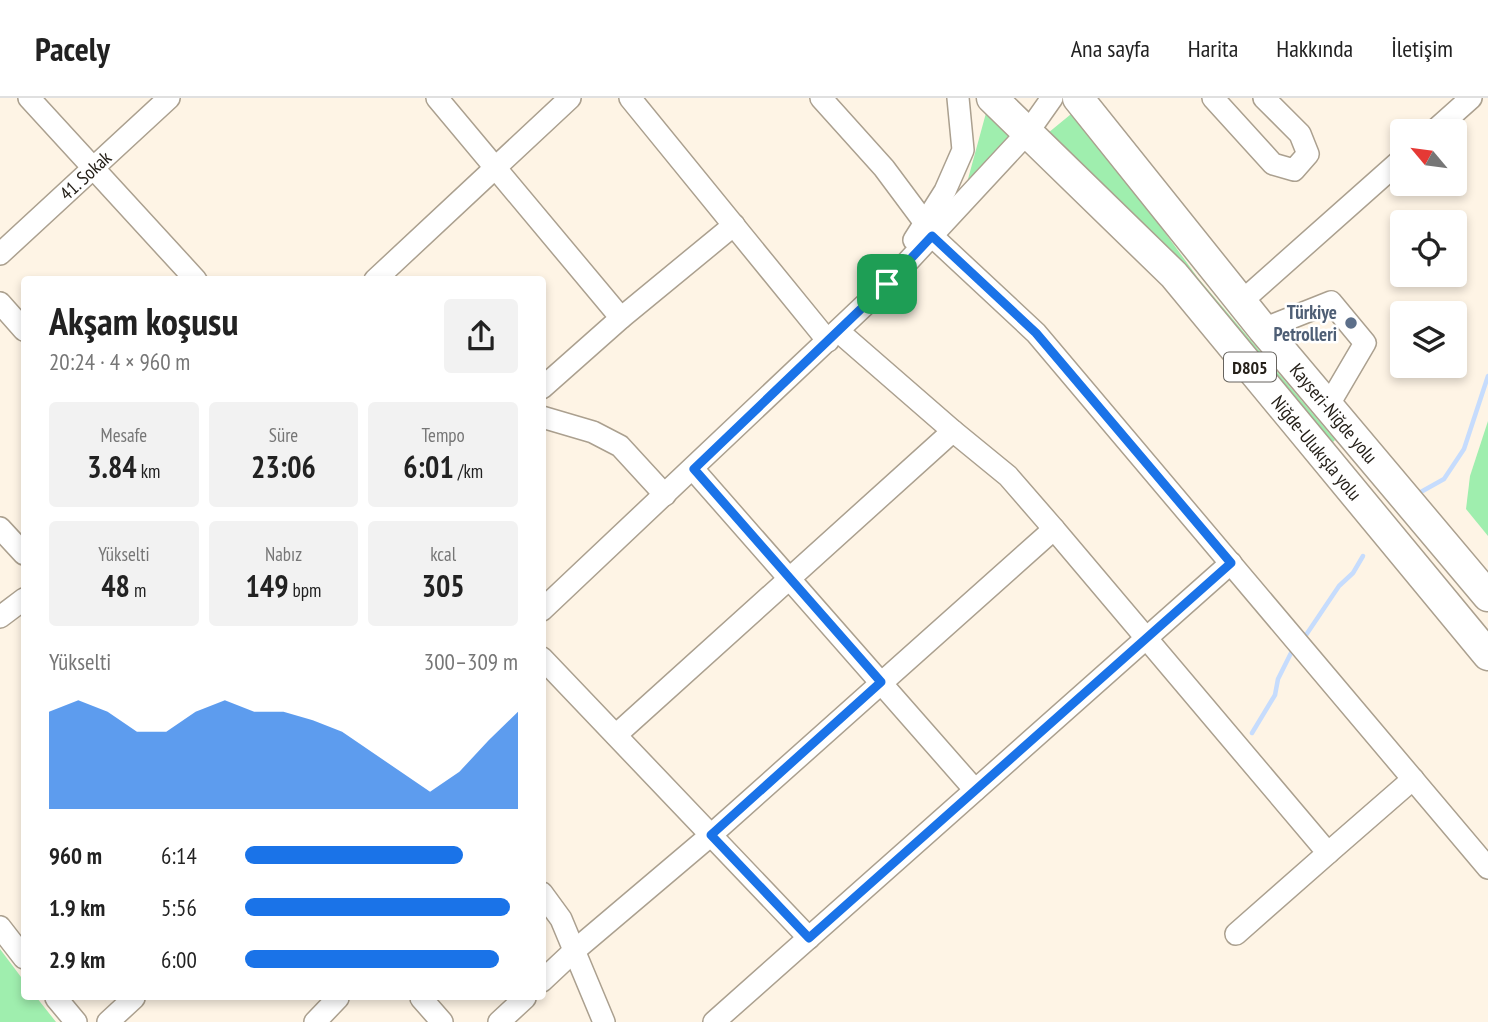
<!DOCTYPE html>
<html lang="tr">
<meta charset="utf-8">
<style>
body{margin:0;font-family:"PT Sans Narrow",sans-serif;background:#f2f2f2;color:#222;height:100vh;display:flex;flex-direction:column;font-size:26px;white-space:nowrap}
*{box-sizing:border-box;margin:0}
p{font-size:23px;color:#767676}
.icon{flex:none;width:38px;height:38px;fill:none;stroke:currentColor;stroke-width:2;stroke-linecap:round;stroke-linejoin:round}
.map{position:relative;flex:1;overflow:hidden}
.sheet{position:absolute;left:21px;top:178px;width:525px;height:724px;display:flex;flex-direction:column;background:#fff;border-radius:7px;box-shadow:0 4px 10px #0003}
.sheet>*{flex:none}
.needle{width:46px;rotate:299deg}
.buttons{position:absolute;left:1390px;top:21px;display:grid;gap:14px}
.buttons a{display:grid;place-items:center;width:77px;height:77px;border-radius:7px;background:#fff;box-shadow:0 4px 10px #0003;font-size:35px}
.pin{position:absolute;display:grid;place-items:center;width:60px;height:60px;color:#fff;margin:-30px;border-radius:14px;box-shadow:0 4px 10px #0006}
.round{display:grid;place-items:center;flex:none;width:74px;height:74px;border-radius:7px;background:#f2f2f2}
.head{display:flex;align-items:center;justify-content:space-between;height:119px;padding:0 28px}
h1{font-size:38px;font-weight:800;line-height:52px}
.stats{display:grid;grid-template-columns:repeat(3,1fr);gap:10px;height:119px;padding:7px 28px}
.stats div{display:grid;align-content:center;border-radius:7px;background:#f2f2f2;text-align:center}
.stats b{font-size:30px;font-weight:800}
.stats small{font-size:19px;font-weight:400}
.stats p{font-size:19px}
.chart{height:196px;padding:14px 28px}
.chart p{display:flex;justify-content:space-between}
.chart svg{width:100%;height:126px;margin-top:7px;fill:#1a73e8;opacity:.7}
ul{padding:0 28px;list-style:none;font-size:23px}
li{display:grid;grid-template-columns:112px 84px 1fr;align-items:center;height:52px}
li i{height:18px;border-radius:9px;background:#1a73e8}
header{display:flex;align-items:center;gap:42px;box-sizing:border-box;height:98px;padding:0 35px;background:#fff;border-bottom:2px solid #e0e0e0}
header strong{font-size:33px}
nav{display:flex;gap:38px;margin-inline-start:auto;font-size:24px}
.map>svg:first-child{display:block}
</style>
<header>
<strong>Pacely</strong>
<nav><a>Ana sayfa</a><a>Harita</a><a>Hakkında</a><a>İletişim</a></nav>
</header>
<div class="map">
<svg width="1488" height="924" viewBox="0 0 1488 924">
<rect width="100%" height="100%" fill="#fef4e5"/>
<g fill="#9feeae">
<path d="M1076 12 1198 180 1335 342 1330 347 1048 35Z"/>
<path d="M986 15 1010 30 1008 40 965 92Z"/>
<path d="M1488 323V438L1466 411 1470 378Z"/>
<path d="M0 851 24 883V900H37L56 924H0Z"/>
</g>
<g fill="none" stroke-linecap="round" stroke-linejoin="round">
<g stroke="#c6dcfd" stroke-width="4.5">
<path d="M1419 395 1444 381 1464 351 1488 278"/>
<path d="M1306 537 1339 488 1353 475 1363 458"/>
<path d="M1252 635 1275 597 1278 581 1291 555"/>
</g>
<g stroke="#aba08f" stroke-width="24">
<g id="minor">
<path d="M29 0 196 182"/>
<path d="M437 0 621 220 542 290"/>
<path d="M630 0 828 243"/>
<path d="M821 0 884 70 925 125"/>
<path d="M1213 0 1273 66 1294 72 1308 56 1300 36 1264 0"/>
<path d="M1434 33 1471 0"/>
<path d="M932 138 1036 235 1488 770"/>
<path d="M914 142 945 93 963 52 958 0"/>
<path id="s1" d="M0 156 169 0"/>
<path d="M375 182 570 0"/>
<path d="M1241 204 1402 61"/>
<path d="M0 205 24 232"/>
<path d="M621 220 734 127"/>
<path d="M1263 231 1331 204 1365 245 1328 308"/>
<path d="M838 233 953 333"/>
<path d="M542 319 593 334 620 348 665 397"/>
<path d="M693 371 975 692"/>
<path d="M0 430 24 456"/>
<path d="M542 512 887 186 1028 34 1052 0"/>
<path d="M0 519 24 501"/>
<path d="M542 560 809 840"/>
<path d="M616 637 953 333 1008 378 1054 431"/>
<path d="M1328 755 1413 681"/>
<path d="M542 795 561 821 604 924"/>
<path d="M0 829 24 860"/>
<path d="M542 883 574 853 711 737 1054 431 1328 755 1236 836"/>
<path d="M56 900 76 924"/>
<path d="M421 900 442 924"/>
<path d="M108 924 134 900"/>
<path d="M315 924 338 900"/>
<path d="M499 924 525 900"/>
<path d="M714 924 1231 465"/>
</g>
</g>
<g stroke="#aba08f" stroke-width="33">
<g id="highway">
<path id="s2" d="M992 0 1174 177 1488 557"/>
<path id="s3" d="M1078 0 1263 231 1488 498"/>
</g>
</g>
<use href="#minor" stroke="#fff" stroke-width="21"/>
<use href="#highway" stroke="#fff" stroke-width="30"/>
</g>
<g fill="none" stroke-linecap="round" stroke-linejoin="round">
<g stroke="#fff" stroke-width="14">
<path id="route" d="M932 138 1036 235 1231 465 809 840 711 737 881 584 694 371 887 186Z"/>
</g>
<use href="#route" stroke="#1a73e8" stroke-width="9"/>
</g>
<circle fill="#5c6f8a" stroke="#fff" stroke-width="2.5" cx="1351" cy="225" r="7"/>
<g text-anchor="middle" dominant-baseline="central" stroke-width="5" stroke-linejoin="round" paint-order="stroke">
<rect fill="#fff" stroke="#66635e" stroke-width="2" x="1224" y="254.5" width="52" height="29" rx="5"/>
<g font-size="18" font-weight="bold" fill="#252019">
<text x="1250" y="269">D805</text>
</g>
<g font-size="19" fill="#252019" stroke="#fff">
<text stroke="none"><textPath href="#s1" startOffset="116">41. Sokak</textPath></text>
<text stroke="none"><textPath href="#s3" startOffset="406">Kayseri-Niğde yolu</textPath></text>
<text stroke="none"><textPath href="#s2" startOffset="478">Niğde-Ulukışla yolu</textPath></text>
</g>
<g font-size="19" font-weight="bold" fill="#4e5e75" stroke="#fff" text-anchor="end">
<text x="1337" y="214">Türkiye<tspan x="1337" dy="22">Petrolleri</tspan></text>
</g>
</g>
</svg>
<div class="buttons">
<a><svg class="needle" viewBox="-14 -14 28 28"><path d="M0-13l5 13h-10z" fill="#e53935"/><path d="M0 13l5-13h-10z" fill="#767676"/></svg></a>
<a><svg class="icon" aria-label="locate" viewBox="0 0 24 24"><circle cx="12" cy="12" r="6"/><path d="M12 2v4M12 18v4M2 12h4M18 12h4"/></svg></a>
<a><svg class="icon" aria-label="layers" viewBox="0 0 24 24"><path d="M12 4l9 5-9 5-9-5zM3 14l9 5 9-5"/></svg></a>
</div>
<div class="pin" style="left:887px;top:186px;background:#1e9e55"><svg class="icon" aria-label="arrive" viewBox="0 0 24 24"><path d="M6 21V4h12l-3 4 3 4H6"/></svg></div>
<section class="sheet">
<div class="head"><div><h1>Akşam koşusu</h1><p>20:24 · 4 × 960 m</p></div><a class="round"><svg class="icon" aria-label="share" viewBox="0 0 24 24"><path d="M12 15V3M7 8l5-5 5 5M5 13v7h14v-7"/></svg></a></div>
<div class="stats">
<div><p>Mesafe</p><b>3.84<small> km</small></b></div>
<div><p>Süre</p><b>23:06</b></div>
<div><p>Tempo</p><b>6:01<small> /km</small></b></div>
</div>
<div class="stats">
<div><p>Yükselti</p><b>48<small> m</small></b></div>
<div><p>Nabız</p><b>149<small> bpm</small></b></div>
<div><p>kcal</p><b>305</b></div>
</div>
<div class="chart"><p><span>Yükselti</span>300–309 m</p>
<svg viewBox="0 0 160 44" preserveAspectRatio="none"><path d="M0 44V10L10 6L20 10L30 17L40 17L50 10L60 6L70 10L80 10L90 13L100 17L110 24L120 31L130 38L140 31L150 20L160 10V44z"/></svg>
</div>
<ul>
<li><b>960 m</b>6:14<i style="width:80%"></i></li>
<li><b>1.9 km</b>5:56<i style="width:97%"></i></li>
<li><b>2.9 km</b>6:00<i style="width:93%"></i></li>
</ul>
</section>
</div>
